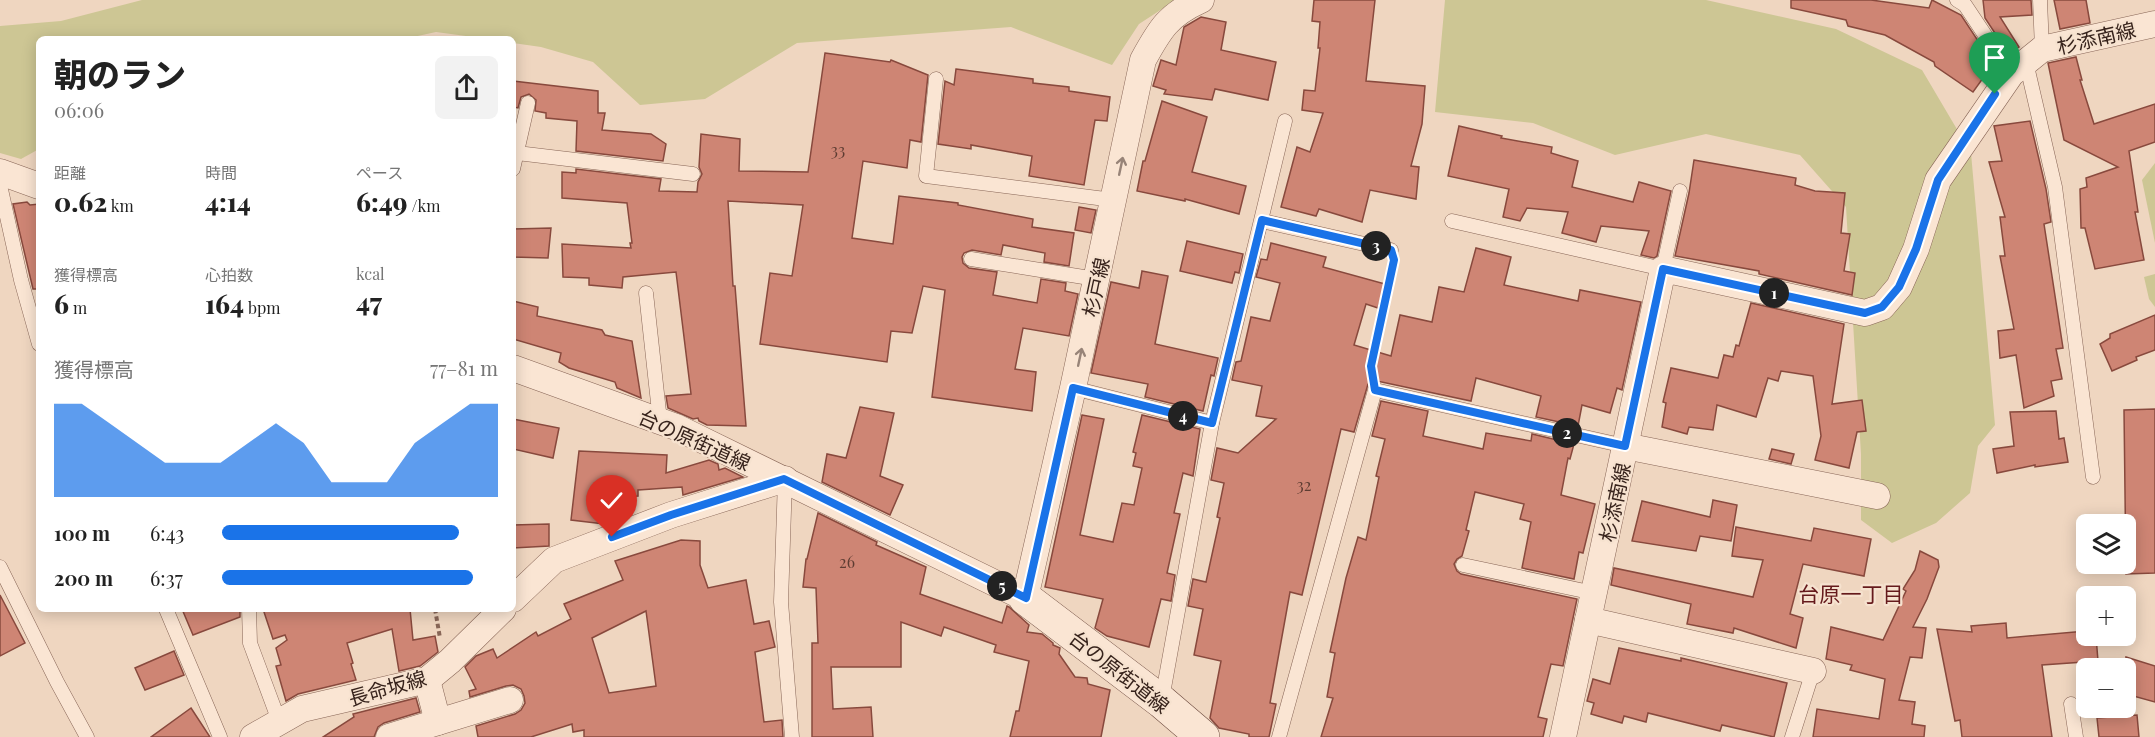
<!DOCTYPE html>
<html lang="ja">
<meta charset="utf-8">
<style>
body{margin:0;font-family:"Playfair Display","Noto Sans JP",serif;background:#f2f2f2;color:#222;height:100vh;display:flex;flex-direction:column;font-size:22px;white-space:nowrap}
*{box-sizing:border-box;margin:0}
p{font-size:20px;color:#767676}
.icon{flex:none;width:33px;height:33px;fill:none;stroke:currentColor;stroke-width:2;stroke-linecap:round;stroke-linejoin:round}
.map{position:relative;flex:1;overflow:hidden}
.details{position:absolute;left:36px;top:36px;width:480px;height:576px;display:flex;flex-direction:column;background:#fff;border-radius:9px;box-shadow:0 3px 15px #0003}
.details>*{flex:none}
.controls{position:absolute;left:2076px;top:514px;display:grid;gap:12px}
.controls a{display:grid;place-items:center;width:60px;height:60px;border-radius:9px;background:#fff;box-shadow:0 3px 15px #0003;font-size:30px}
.pin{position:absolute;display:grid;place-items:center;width:51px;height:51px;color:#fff;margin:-62px -26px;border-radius:50% 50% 50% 0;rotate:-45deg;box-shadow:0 0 6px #0007}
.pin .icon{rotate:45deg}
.km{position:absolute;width:30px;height:30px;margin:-15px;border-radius:50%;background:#222;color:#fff;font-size:16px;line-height:30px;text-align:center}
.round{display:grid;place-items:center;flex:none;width:63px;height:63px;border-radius:9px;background:#f2f2f2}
.headline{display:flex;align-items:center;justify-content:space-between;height:102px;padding:0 18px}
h1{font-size:33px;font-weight:800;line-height:45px}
.figures{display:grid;grid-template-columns:repeat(3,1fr);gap:9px;height:102px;padding:6px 18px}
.figures div{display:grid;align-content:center}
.figures b{font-size:26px;font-weight:800}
.figures small{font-size:16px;font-weight:400}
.figures p{font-size:16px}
.chart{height:168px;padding:12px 18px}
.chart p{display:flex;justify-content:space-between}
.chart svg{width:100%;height:108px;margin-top:6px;fill:#1a73e8;opacity:.7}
ul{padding:0 18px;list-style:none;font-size:20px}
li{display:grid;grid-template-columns:96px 72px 1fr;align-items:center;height:45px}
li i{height:15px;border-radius:8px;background:#1a73e8}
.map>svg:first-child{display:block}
</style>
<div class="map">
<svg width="2155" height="737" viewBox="0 0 2155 737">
<rect width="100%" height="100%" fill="#efd6c0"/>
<g fill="#cdc694">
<path d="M142 0H1176L1139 24 1112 65 1011 27 797 43 705 99 640 105 593 62 541 47 513 43V39H488L436 32 404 39H39V149L21 159 0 153V26L61 21Z"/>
<path d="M1445 0H1706L1836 29 1922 70 1971 153 1995 425 1978 446 1970 493 1936 523 1892 543 1861 520V454L1846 207 1800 155 1706 134 1615 155 1533 123 1435 112Z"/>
<path d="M2155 163V243L2142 180Z"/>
<path d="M2155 274V307L2149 299 2144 277Z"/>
</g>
<g fill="#ce8574" stroke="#88493d" stroke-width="1.5" fill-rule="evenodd">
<path d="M1314 0H1375L1366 81 1425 86 1422 124 1411 166 1419 167 1416 199 1370 190 1362 222 1319 209 1316 216 1281 207 1297 147 1310 152 1323 113 1302 110 1304 90 1315 91 1320 48H1318L1320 22 1312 21Z"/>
<path d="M1791 0H1871L1929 8 1932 0 1961 15 1992 62 1979 69 1986 74 1973 92 1935 66 1934 62 1885 35 1848 26 1846 20 1791 8Z"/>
<path d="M1983 0H2031L2032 15 2000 17 2019 47 2008 53 1985 18Z"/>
<path d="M2054 0H2086L2090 23 2060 29Z"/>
<path d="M1201 17 1226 22 1221 50 1276 62 1268 100 1215 89 1212 100 1164 94 1166 90 1153 86 1161 60 1176 65 1184 27Z"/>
<path d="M825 53 890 62 891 60 928 75 921 142 910 140 907 168 863 161 852 238 893 244 899 196 958 203V205L1033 219 1032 227 1074 233 1069 266 1044 262 1045 253 1003 245 1001 255 972 250 964 253 962 257 963 263 969 268 997 272 993 295 1037 303 1041 279 1066 283 1065 291 1078 294 1069 336 1023 328 1015 369 1036 372 1032 411 932 397 945 290 923 286 912 333 891 331 887 362 760 344 770 273 792 276 803 205 728 201 733 286H735L746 426 707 425 699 421 698 418 693 419 668 408 666 396 691 394 676 272 623 277 622 288 589 285V278L563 277 562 244 631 248 630 243H632L627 203 562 198V172L576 173V169L661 179 659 191 697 192 698 182 702 174 699 167 701 134 740 139 739 171 808 172Z"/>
<path d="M2076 57 2082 80H2080L2094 124 2155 104V142L2129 151 2138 212H2135L2144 260 2095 269 2085 228H2081L2080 189 2087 187 2086 178 2118 167 2064 140 2048 63Z"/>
<path d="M956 69 1033 79V83L1069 87V91L1110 97 1107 121 1095 120 1084 185 1029 176 1032 156 971 145V149L938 144 945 81 954 85Z"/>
<path d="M513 81 598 91V113H605L602 130 651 134 666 144 663 161 576 151 577 121 546 118V113L535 111 536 100 529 94 521 97 518 108 513 107Z"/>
<path d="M1162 101 1207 117 1192 172 1246 186 1239 214 1185 199V201L1137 191 1143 161H1145Z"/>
<path d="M2030 121 2046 189 2051 222 2044 224 2063 348 2056 349 2062 379 2051 381 2054 396 2024 408 2016 355 2000 358 1998 331 2014 329 2000 256H2005L2000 217H2005L1989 162 2002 161 1994 126Z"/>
<path d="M1459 126 1502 136 1501 138 1552 147 1551 153 1578 161 1572 187 1633 202 1639 182 1671 191 1657 256 1654 258 1641 255 1649 231 1601 226 1596 242 1562 233 1568 212 1527 208 1520 221 1503 217 1509 189 1448 176Z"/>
<path d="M1694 160 1796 178 1795 185 1815 191 1845 193 1841 233 1850 234 1844 271 1855 273 1852 295 1759 274V271L1675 256 1689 193Z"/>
<path d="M27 202 30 205 39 204V289H33L13 204Z"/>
<path d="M1079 207 1096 210 1091 233 1075 230Z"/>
<path d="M551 228 548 258 513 257V229Z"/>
<path d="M1187 241 1243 254 1239 273 1235 272 1232 283 1180 271Z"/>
<path d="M1271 243 1326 257 1323 267 1385 284 1378 308 1366 304 1354 345 1391 356 1400 315 1432 322 1439 287 1464 292 1476 248 1511 257 1504 285 1578 301 1580 290 1641 302 1622 390 1617 388 1610 413 1582 405 1578 426 1536 417 1541 396 1476 378 1471 401 1377 381 1368 384 1354 432 1341 429 1302 595 1290 592 1270 703 1276 704 1269 737H1249V734L1219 728 1210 718 1221 661 1194 655 1203 609 1188 606 1193 579 1206 582 1220 518 1217 517 1224 483 1211 480 1217 448 1238 453 1276 419 1256 416 1262 386 1232 380 1236 362 1241 361 1251 317 1270 321 1280 283 1256 277 1261 259 1267 260Z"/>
<path d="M1142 271 1168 276 1155 344 1218 358 1214 376 1211 375 1203 411 1145 397 1148 384 1091 373 1111 282 1139 288Z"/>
<path d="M513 301 538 307 537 316 602 330 605 335 632 341 641 398 617 388 615 382 569 368 559 362 561 353 513 339Z"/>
<path d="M1751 303 1844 324 1832 404 1862 400 1866 431 1857 432 1849 468 1815 460 1821 436 1813 376 1781 371 1778 381 1768 378 1756 417 1717 405 1713 430 1689 427 1687 434 1662 427 1666 403 1663 402 1671 368 1718 378 1724 355 1733 357 1736 345 1739 346Z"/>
<path d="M2155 315V350L2136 357 2137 360 2112 371 2100 344 2110 338V334Z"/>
<path d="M1381 401 1428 411 1423 436 1483 449 1486 433 1531 441 1532 434 1574 444 1570 459 1568 458 1561 495 1595 504 1583 553 1579 552 1574 579 1522 568 1531 522 1520 519 1524 504 1475 492 1466 530 1469 531 1462 556 1457 559 1454 564 1457 571 1461 574 1577 599 1563 666 1551 664 1538 717 1547 719 1543 737H1321L1333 698 1327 697 1335 653 1330 652 1346 578 1358 537 1366 540 1379 477 1376 476 1385 439 1372 436Z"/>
<path d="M860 407 894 413 880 476 903 485 890 515 822 482 827 454 846 458Z"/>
<path d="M2155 409V573L2126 574 2124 410Z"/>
<path d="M2056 411 2059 439 2064 438 2068 462 2035 467V465L1997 473 1993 449 2014 446 2010 412Z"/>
<path d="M1082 415 1104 419 1080 535 1113 542 1122 503 1134 505 1142 468 1133 466 1136 453 1133 452 1142 415 1200 429 1193 476 1183 473 1174 513 1180 514 1167 573 1175 575 1171 601 1161 599 1149 647 1107 636 1095 628 1103 599 1045 587Z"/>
<path d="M513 419 559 428 553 458 513 449Z"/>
<path d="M1772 449 1794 454 1791 464 1769 459Z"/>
<path d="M579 451 667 455 666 473 709 460 718 464 719 470 725 468 743 477 683 495 682 487 638 490V496L607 498 604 524 571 520Z"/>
<path d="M1713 500 1737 505 1731 541 1700 536 1696 551 1632 541 1642 501 1710 517Z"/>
<path d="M818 513 877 542 876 545 926 567 920 594 1002 623 1007 606 1009 607 1029 625 1027 632 1042 634 1053 643V645L1060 648 1059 654 1075 677 1087 678 1088 684 1110 690 1101 737H1010L1016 711H1019L1029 661 994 652 996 645 944 627 941 636 901 622V667H831L833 709 871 707 873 737H812V643H818L816 588 803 587 806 559H807Z"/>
<path d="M549 524V546L513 548V525Z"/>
<path d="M1736 527 1811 541 1814 528 1871 539 1864 576 1803 564 1790 614 1803 618 1796 648 1734 628 1733 633 1687 624 1691 604 1611 585 1614 568 1753 597 1763 560 1732 556Z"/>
<path d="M681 540 700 541V565L708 588 746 580 754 624 769 621 775 647 755 652 764 722 782 720 783 737H584V730L573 732 572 724 531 737H478L476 726 515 714 521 710 525 703 524 696 521 689 513 685 506 686 470 697 469 691 476 689 465 667 476 656 493 649 497 658 536 632 538 636 571 619 564 604 623 580 615 561ZM646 611 656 686 609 693 592 638Z"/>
<path d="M1920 551 1938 560 1939 567 1927 599 1913 627 1926 628 1922 658 1910 657 1899 700 1915 702 1912 724 1925 726 1924 737H1813L1817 709 1879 719 1885 679 1850 670 1852 665 1826 659 1831 627 1883 640 1906 591 1903 589 1915 570Z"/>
<path d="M0 595 25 643 0 656Z"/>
<path d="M182 609H240V617L193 635Z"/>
<path d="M263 609H410L413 640 435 636 438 652 420 666 399 671 392 629 347 643 353 663 351 664 356 680 298 694 286 701 276 666 281 665 276 648 287 640 285 635 273 639Z"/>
<path d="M2006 623 2007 638 2086 631V636H2096L2098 661 2042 665 2052 737H1962L1960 720 1955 721 1937 629 1972 632 1971 626Z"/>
<path d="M1619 648 1681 661V658L1787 683 1774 737 1722 725 1720 731 1648 713 1646 722 1624 716 1622 723 1591 714 1594 703 1587 701 1593 679 1610 684Z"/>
<path d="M174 651 184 675 145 690 135 668Z"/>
<path d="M2126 657 2155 666V702L2126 694Z"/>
<path d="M416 698 420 712 384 723 378 727 374 737H323L354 717 353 714Z"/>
<path d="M191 708 210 737H151Z"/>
<path d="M2137 715 2139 737H2099L2097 718Z"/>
</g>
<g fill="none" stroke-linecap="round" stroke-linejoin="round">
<g stroke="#886657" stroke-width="15">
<g id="lane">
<path d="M1957 0 1965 5 2011 74"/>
<path d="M2040 0 2042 49"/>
<path d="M2026 62 2055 187 2093 477"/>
<path d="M936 79 926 176 1113 200"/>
<path d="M517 153 693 174"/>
<path d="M513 169 528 103"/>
<path d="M0 185 21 280 39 344"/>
<path d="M1262 221 1391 250"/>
<path d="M1452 221 1663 269 1680 191"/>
<path d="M971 259 1096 279"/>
<path d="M646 293 660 421"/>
<path d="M1073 388 1212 423"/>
<path d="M785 479 781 602 792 737"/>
<path d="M1463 565 1594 593"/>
<path d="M0 567 57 682 87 737"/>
<path d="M166 609 220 737"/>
<path d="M249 609 250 643 279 721"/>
<path d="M1162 699 1212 423 1285 121"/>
<path d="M2071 704 2076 737"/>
<path d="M1279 737 1375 390 1625 446"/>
<path d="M1792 737 1813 671"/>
</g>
</g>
<g stroke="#886657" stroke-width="27">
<g id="street">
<path d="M0 172 39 186"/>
<path d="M513 368 676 427 1025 598 1073 388 1143 60C1160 29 1168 15 1201 0"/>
<path d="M1625 446 1877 496"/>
<path d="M513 599 554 560 671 515 785 479"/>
<path d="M1588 620 1813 671"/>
<path d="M427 680 438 722"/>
<path d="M253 737 302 709 427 680 450 661 503 609"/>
<path d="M389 737 510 700"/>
<path d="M1563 737 1663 269 1865 313 1882 307 1899 287 1916 249 1938 180 2011 74 2042 49 2155 24"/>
</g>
</g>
<g stroke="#6a473b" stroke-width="34">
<path id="secondary" d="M1025 598 1162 702 1203 737"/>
</g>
<g stroke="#886657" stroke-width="4" stroke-dasharray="4.5 3" stroke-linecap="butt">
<path d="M1372 375 1371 366 1392 268"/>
<path d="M435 609 440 638"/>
</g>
<use href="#lane" stroke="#fae5d3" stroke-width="14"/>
<use href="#street" stroke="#fae5d3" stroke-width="26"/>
<use href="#secondary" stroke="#fae5d3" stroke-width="33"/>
</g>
<defs><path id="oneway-shaft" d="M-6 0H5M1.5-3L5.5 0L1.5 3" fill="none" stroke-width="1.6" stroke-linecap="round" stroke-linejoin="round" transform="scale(1.5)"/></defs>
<g stroke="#988478">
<use href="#oneway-shaft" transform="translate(1121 166) rotate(-78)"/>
<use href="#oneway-shaft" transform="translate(1080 357) rotate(-78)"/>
</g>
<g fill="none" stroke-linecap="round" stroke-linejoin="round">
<g stroke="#fff" stroke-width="12">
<path id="route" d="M612 537 671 515 784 479 1026 598 1073 388 1212 423 1262 220 1391 250 1394 260 1371 366 1375 390 1625 446 1663 269 1865 313 1882 307 1899 287 1916 249 1938 180 1995 94"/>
</g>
<use href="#route" stroke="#1a73e8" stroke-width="8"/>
</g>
<g text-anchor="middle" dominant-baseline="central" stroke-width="4.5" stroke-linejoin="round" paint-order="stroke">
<g font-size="16" fill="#5d3c32">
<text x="838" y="149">33</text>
<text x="1304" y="484">32</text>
<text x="847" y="561">26</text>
</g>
<g font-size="20" fill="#37231c" stroke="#f6e2cf">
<text transform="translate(2096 37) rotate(-13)">杉添南線</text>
<text transform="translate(1095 287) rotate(-78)">杉戸線</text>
<text transform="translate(695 439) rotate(24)">台の原街道線</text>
<text transform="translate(1614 502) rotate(-78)">杉添南線</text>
<text transform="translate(1120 671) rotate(38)">台の原街道線</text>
<text transform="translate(387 687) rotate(-16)">長命坂線</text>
</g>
<g font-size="21" fill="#651a1c" stroke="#f6e2cf">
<text x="1851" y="593">台原一丁目</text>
</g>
</g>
</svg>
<div class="controls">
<a><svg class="icon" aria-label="layers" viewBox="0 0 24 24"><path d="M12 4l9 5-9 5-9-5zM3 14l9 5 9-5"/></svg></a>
<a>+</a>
<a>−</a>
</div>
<div class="pin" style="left:1995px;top:94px;background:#1e9e55"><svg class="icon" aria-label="arrive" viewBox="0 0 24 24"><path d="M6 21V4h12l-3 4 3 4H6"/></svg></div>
<div class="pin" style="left:612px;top:537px;background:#d93025"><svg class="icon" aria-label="check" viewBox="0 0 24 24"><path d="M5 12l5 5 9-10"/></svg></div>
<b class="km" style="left:1774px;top:293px">1</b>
<b class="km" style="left:1567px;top:433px">2</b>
<b class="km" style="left:1376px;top:246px">3</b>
<b class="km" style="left:1183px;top:416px">4</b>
<b class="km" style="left:1002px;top:586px">5</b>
<section class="details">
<div class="headline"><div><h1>朝のラン</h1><p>06:06</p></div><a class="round"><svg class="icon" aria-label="share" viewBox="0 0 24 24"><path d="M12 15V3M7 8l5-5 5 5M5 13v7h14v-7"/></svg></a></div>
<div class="figures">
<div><p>距離</p><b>0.62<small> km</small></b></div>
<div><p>時間</p><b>4:14</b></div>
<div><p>ペース</p><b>6:49<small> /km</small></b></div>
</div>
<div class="figures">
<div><p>獲得標高</p><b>6<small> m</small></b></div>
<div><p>心拍数</p><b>164<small> bpm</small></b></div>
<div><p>kcal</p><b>47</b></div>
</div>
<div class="chart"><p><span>獲得標高</span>77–81 m</p>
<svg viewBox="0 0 160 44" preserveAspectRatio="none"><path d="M0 44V6L10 6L20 14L30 22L40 30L50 30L60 30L70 22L80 14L90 22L100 38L110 38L120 38L130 22L140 14L150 6L160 6V44z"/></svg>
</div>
<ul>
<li><b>100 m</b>6:43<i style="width:86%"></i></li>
<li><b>200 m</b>6:37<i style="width:91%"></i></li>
</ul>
</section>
</div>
